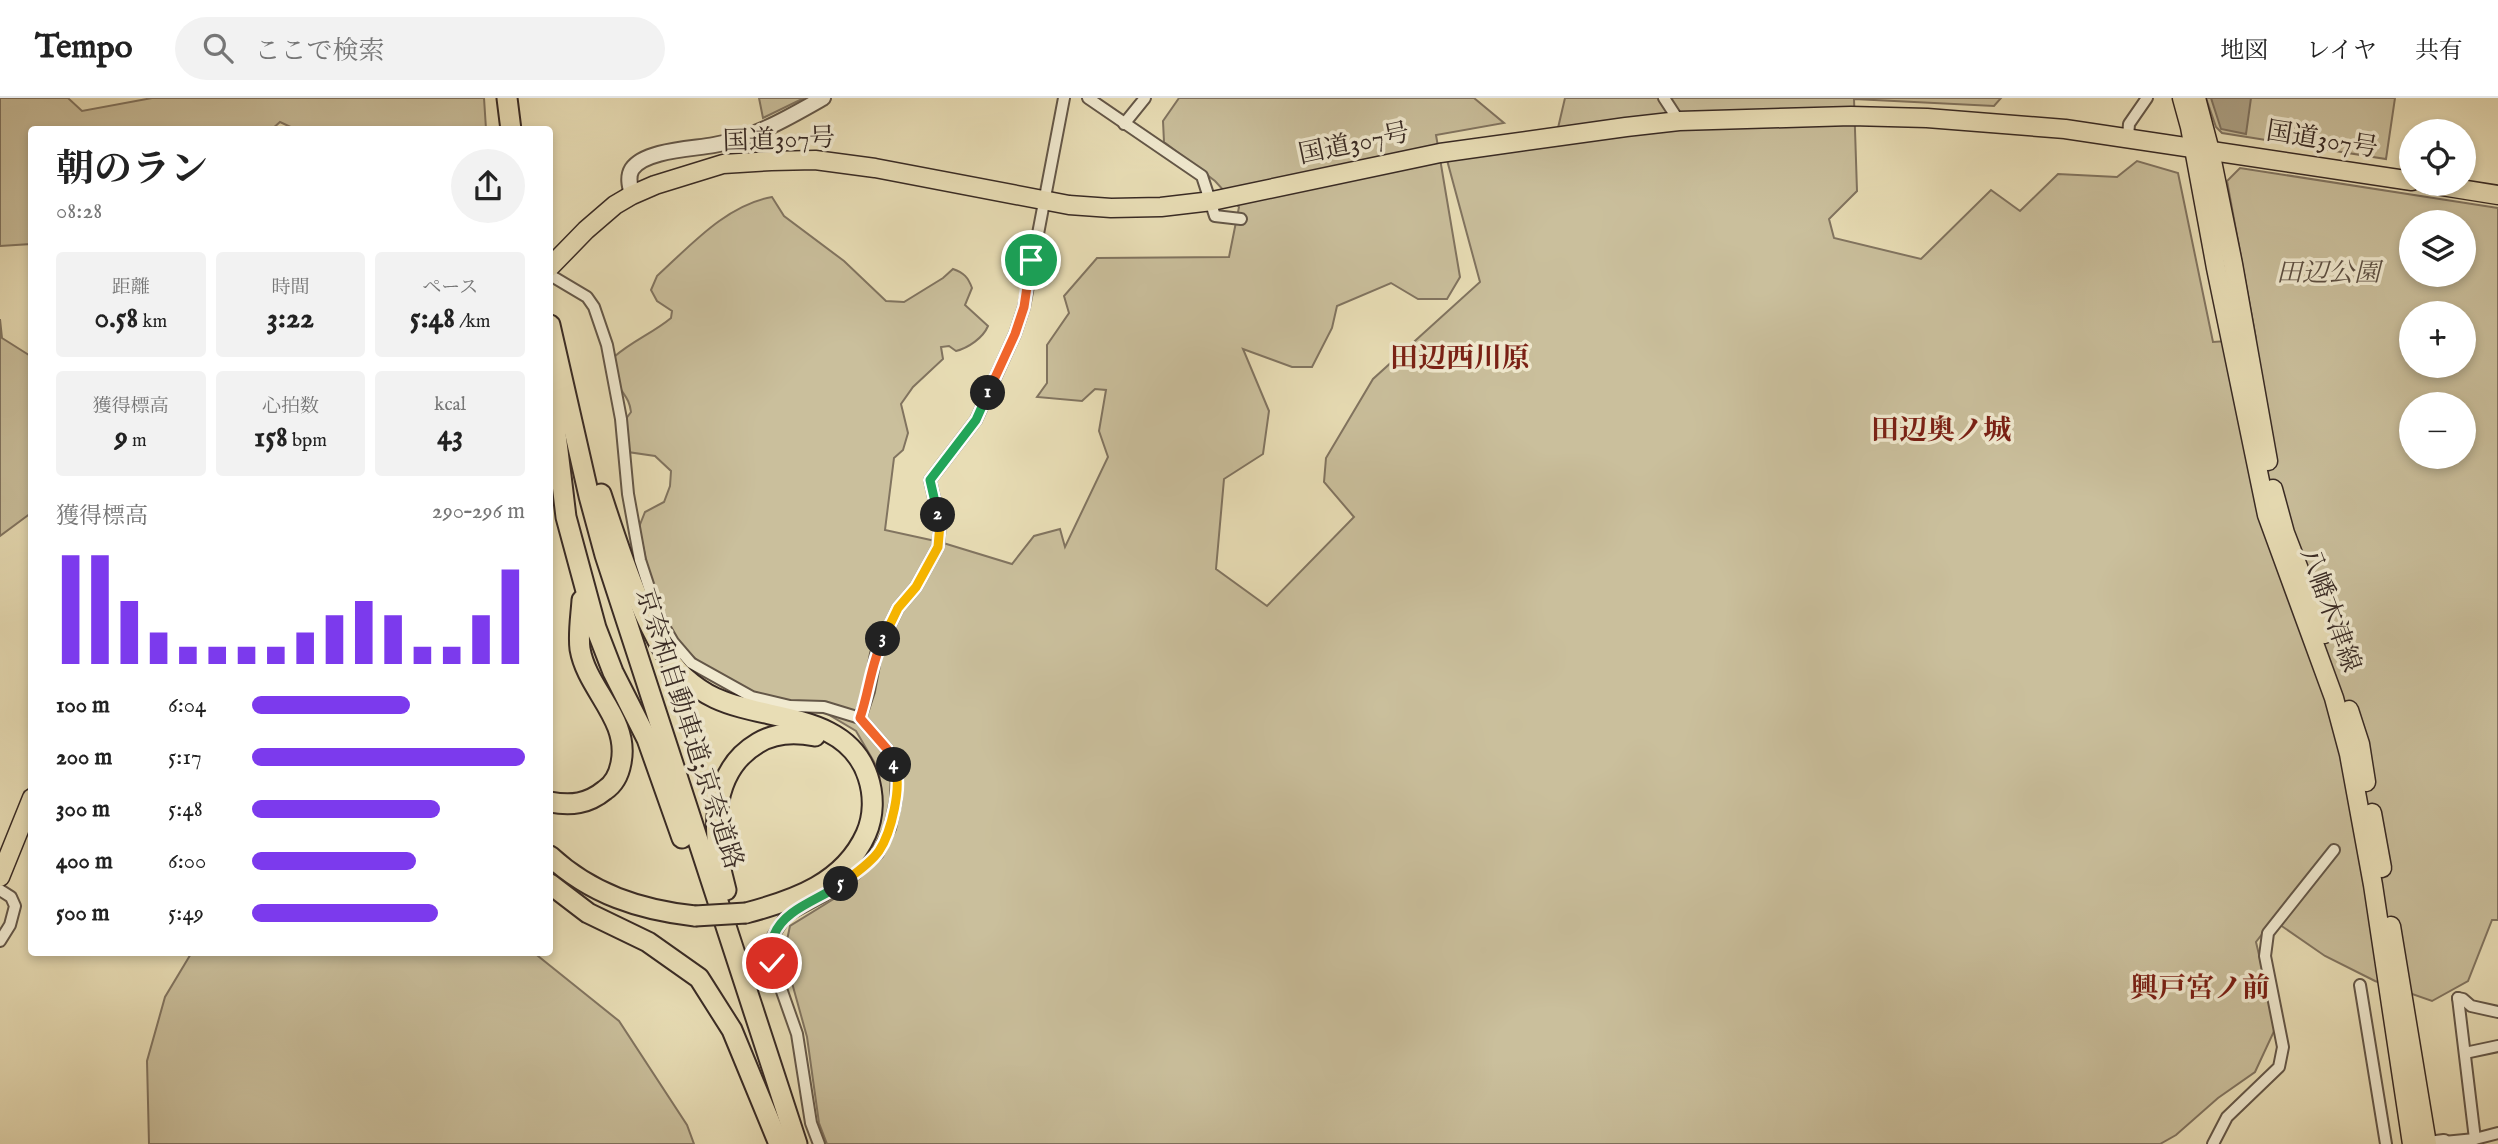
<!DOCTYPE html>
<html lang="ja">
<meta charset="utf-8">
<style>
body{margin:0;font-family:"IM FELL English","Noto Serif JP",serif;background:#f2f2f2;color:#222;height:100vh;display:flex;flex-direction:column;font-size:26px;white-space:nowrap}
*{box-sizing:border-box;margin:0}
p{font-size:23px;color:#767676}
.icon{flex:none;width:38px;height:38px;fill:none;stroke:currentColor;stroke-width:2;stroke-linecap:round;stroke-linejoin:round}
.map{position:relative;flex:1;overflow:hidden}
.details{position:absolute;left:28px;top:28px;width:525px;height:830px;display:flex;flex-direction:column;background:#fff;border-radius:7px;box-shadow:0 4px 10px #0003}
.details>*{flex:none}
.tools{position:absolute;left:2399px;top:21px;display:grid;gap:14px}
.tools a{display:grid;place-items:center;width:77px;height:77px;border-radius:50%;background:#fff;box-shadow:0 4px 10px #0003;font-size:35px}
.pin{position:absolute;display:grid;place-items:center;width:60px;height:60px;color:#fff;margin:-30px;border:4px solid #fff;border-radius:50%;box-shadow:0 2px 7px #0007}
.km{position:absolute;width:35px;height:35px;margin:-18px;border-radius:50%;background:#222;color:#fff;font-size:19px;line-height:35px;text-align:center}
.round{display:grid;place-items:center;flex:none;width:74px;height:74px;border-radius:37px;background:#f2f2f2}
.summary{display:flex;align-items:center;justify-content:space-between;height:119px;padding:0 28px}
h1{font-size:38px;font-weight:700;line-height:52px}
.figures{display:grid;grid-template-columns:repeat(3,1fr);gap:10px;height:119px;padding:7px 28px}
.figures div{display:grid;align-content:center;border-radius:7px;background:#f2f2f2;text-align:center}
.figures b{font-size:30px;font-weight:700}
.figures small{font-size:19px;font-weight:400}
.figures p{font-size:19px}
.chart{height:196px;padding:14px 28px}
.chart p{display:flex;justify-content:space-between}
.chart svg{width:100%;height:126px;margin-top:7px;stroke:#7c3aed;stroke-width:6}
ul{padding:0 28px;list-style:none;font-size:23px}
li{display:grid;grid-template-columns:112px 84px 1fr;align-items:center;height:52px}
li i{height:18px;border-radius:9px;background:#7c3aed}
header{display:flex;align-items:center;gap:42px;box-sizing:border-box;height:98px;padding:0 35px;background:#fff;border-bottom:2px solid #e0e0e0}
header strong{font-size:33px}
nav{display:flex;gap:38px;margin-inline-start:auto;font-size:24px}
.search{width:490px;height:63px;background:#f2f2f2;display:flex;align-items:center;gap:18px;box-sizing:border-box;padding:0 24px;border-radius:38px;color:#767676;font-size:26px}
.map>svg:first-child{display:block}
</style>
<header>
<strong>Tempo</strong>
<div class="search"><svg class="icon" aria-label="search" viewBox="0 0 24 24"><circle cx="10" cy="10" r="6"/><path d="M15 15l6 6"/></svg>ここで検索</div>
<nav><a>地図</a><a>レイヤ</a><a>共有</a></nav>
</header>
<div class="map">
<svg width="2498" height="1046" viewBox="0 0 2498 1046">
<rect width="100%" height="100%" fill="#e8ddb5"/>
<filter id="stains"><feTurbulence type="fractalNoise" baseFrequency=".00286" numOctaves="4"/><feColorMatrix values="0 0 0 0 .2 0 0 0 0 .09 0 0 0 0 .02 0 0 0 .5 -.17"/></filter>
<radialGradient id="worn" r=".72"><stop offset=".6" stop-color="#630" stop-opacity="0"/><stop offset="1" stop-color="#630" stop-opacity=".3"/></radialGradient>
<g fill="#cabf9c" stroke="#817460" stroke-width="2" fill-rule="evenodd">
<path d="M0 0H68L82 13 152 0H484L486 31 297 32 280 24 271 32H32L31 146 0 148Z"/>
<path d="M759 0H804L763 20Z"/>
<path d="M1179 0H1474L1504 25 1436 37 1460 179 1447 201H1418L1391 185 1337 208 1332 230 1312 269H1292L1243 251 1269 313 1263 356 1224 381 1216 471 1267 508 1354 419 1324 384 1326 360 1373 281 1480 184 1447 62 1554 47 1565 0H2001L1994 8 1854 1 1857 93 1829 121 1834 140 1921 161 1991 92 2020 113 2058 76 2117 79 2137 63 2178 75 2213 244 2256 241 2227 83 2240 70 2498 110V822H2492L2468 883 2432 903 2375 883 2325 858 2273 822 2256 844 2276 929 2255 974 2218 1000 2176 1037 2160 1046H827L819 1025 807 939 784 856 790 828 840 797 872 762 880 674 856 633 819 611 739 590 708 572 678 545 658 501 647 467 639 429 645 414 664 404 670 388 671 373 655 358 628 354 620 329 631 314C629 298 622 297 616 282 614 275 614 266 614 259 632 243 653 235 671 220L672 213 657 203 651 192 657 178C690 148 726 107 772 99L784 118 844 163 886 203 904 204 943 180 953 171C964 175 968 179 972 190L965 207 988 228C983 240 968 250 956 253L949 248 941 249 943 261 913 289 901 306 908 335 903 352 894 360 885 432 940 444 1012 466 1034 438 1060 431 1065 449 1108 359 1099 333 1106 292 1095 291 1082 303 1037 299 1047 285V247L1069 215 1064 198 1097 160 1229 159 1239 109 1215 83 1164 44 1163 23ZM2412 124H2464V177H2412ZM2412 215H2464V268H2412ZM2412 306H2464V359H2412Z"/>
<path d="M2206 0H2395L2386 61 2222 35 2216 29Z"/>
<path d="M0 221 2 240 32 259 31 415 0 438Z"/>
<path d="M192 854H533L619 923 687 1027 694 1046H149L147 963 165 899Z"/>
</g>
<path fill="#aca084" stroke="#7e715e" stroke-width="2" d="M2211 0H2251L2246 36 2221 31Z"/>
<g fill="none" stroke-linecap="round" stroke-linejoin="round">
<g stroke="#645748" stroke-width="14">
<g id="minor">
<path d="M1088 0 1202 78 1215 118 1241 121"/>
<path d="M1664 0 1679 23"/>
<path d="M1124 26 1145 0"/>
<path d="M2128 39 2129 26 2147 0"/>
<path d="M550 177 587 199 594 209 607 247 621 321 628 396 640 462 659 520 673 544 691 565 752 599 790 608 824 609 860 620 887 651 897 673 896 702 890 730 878 755 855 776 825 797 786 818 773 838 772 865 797 936 811 1025 819 1046"/>
<path d="M860 620 869 593 876 556 898 510 916 489 938 449 940 426 930 382 976 322 1015 236 1024 209 1064 0"/>
<path d="M0 792 11 799 15 808 10 827 0 843"/>
<path d="M2360 887 2386 1046"/>
<path d="M2458 900 2475 1041"/>
<path d="M2458 900 2463 901 2471 908 2498 914"/>
<path d="M2465 955 2498 948"/>
<path d="M2444 1044 2475 1041 2498 1035"/>
<path d="M2213 1046 2227 1019 2279 969 2283 949 2265 858 2268 835 2334 752"/>
</g>
</g>
<g stroke="#645748" stroke-width="18">
<g id="tertiary">
<path d="M632 97C630 89 627 79 632 71 645 52 693 51 714 47 754 40 788 20 823 0"/>
<path d="M2429 1046 2444 1044"/>
</g>
</g>
<g stroke="#382a24" stroke-width="21">
<g id="primary">
<path d="M2182 0 2190 29 2216 170 2267 417 2334 600 2349 656 2373 787 2412 1046"/>
<path d="M2196 0 2210 53 2233 166 2268 363"/>
<path d="M2273 391 2285 435 2324 536"/>
<path d="M2349 612 2360 646 2366 684"/>
<path d="M2372 715 2382 770"/>
<path d="M2391 828 2427 1046"/>
</g>
</g>
<g stroke="#382a24" stroke-width="21">
<g id="trunk">
<path d="M2429 86 2498 97"/>
<path d="M550 169 586 132 615 107 632 97 655 87 723 66 771 63 815 62 875 70 1069 107 1111 110 1161 109 1212 103 1440 55 1626 29 1679 23 1851 18 1927 20 2065 31 2412 83"/>
<path d="M0 779 32 700"/>
</g>
</g>
<g stroke="#382a24" stroke-width="23">
<g id="motorway">
<path d="M507 0 511 32"/>
<path d="M550 227 589 398 605 457 797 1046"/>
<path d="M550 286 566 419 596 530 613 574 647 641 682 740"/>
<path d="M601 396C617 444 648 546 684 579 693 587 704 595 715 600 766 624 847 614 868 679 874 697 874 718 866 736 844 785 795 802 746 815"/>
<path d="M550 704C571 708 588 706 605 692 614 686 619 676 621 665 630 621 587 592 580 551 578 536 581 518 582 502"/>
<path d="M550 758C591 796 640 812 695 818"/>
<path d="M550 786 588 815 648 844 699 880 732 932 779 1046"/>
<path d="M726 792C712 742 707 675 758 645 776 634 795 634 815 638"/>
</g>
</g>
<use href="#minor" stroke="#f0e9cf" stroke-width="10"/>
<use href="#tertiary" stroke="#f0e9cf" stroke-width="14"/>
<use href="#primary" stroke="#e8ddb5" stroke-width="18"/>
<use href="#trunk" stroke="#e8ddb5" stroke-width="18"/>
<use href="#motorway" stroke="#e8ddb5" stroke-width="19"/>
<g stroke="#382a24" stroke-width="23" stroke-linecap="butt">
<path id="motorway-bridge" d="M695 818 746 815"/>
</g>
<use href="#motorway-bridge" stroke="#e8ddb5" stroke-width="19"/>
</g>
<g fill="none" stroke-linecap="round" stroke-linejoin="round">
<g stroke="#fff" stroke-width="14">
<path id="split-1" d="M988 295 1015 236 1024 209 1031 162"/>
</g>
<g stroke="#fff" stroke-width="14">
<path id="split-2" d="M938 417 930 382 976 322 988 295"/>
</g>
<g stroke="#fff" stroke-width="14">
<path id="split-3" d="M883 541 898 510 916 489 938 449 940 426 938 417"/>
</g>
<g stroke="#fff" stroke-width="14">
<path id="split-4" d="M883 541C871 566 869 594 860 620L887 651 894 667"/>
</g>
<g stroke="#fff" stroke-width="14">
<path id="split-5" d="M841 786C853 777 870 766 879 753 891 735 903 687 894 667"/>
</g>
<g stroke="#fff" stroke-width="14">
<path id="split-6" d="M772 865C773 857 771 845 774 837 784 811 819 802 841 786"/>
</g>
<use href="#split-1" stroke="#f0652b" stroke-width="9"/>
<use href="#split-2" stroke="#22a559" stroke-width="9"/>
<use href="#split-3" stroke="#f5b400" stroke-width="9"/>
<use href="#split-4" stroke="#f0652b" stroke-width="9"/>
<use href="#split-5" stroke="#f5b400" stroke-width="9"/>
<use href="#split-6" stroke="#22a559" stroke-width="9"/>
</g>
<g text-anchor="middle" dominant-baseline="central" stroke-width="7" stroke-linejoin="round" paint-order="stroke">
<g font-size="26" fill="#382a24" stroke="#f0e9cf">
<text transform="translate(779 42) rotate(-2)">国道307号</text>
<text transform="translate(2322 42) rotate(9)">国道307号</text>
<text transform="translate(1354 46) rotate(-12)">国道307号</text>
<text transform="translate(2330 512) rotate(70)">八幡木津線</text>
<text transform="translate(689 631) rotate(72)">京奈和自動車道;京奈道路</text>
</g>
<g font-size="26" font-style="italic" fill="#5c4f42" stroke="#f0e9cf">
<text x="2328" y="175">田辺公園</text>
</g>
<g font-size="28" font-weight="bold" fill="#7a1f14" stroke="#f0e9cf">
<text x="1460" y="261">田辺西川原</text>
<text x="1941" y="333">田辺奥ノ城</text>
<text x="2200" y="891">興戸宮ノ前</text>
</g>
</g>
<rect width="100%" height="100%" filter="url(#stains)"/>
<rect width="100%" height="100%" fill="url(#worn)"/>
</svg>
<div class="tools">
<a><svg class="icon" aria-label="locate" viewBox="0 0 24 24"><circle cx="12" cy="12" r="6"/><path d="M12 2v4M12 18v4M2 12h4M18 12h4"/></svg></a>
<a><svg class="icon" aria-label="layers" viewBox="0 0 24 24"><path d="M12 4l9 5-9 5-9-5zM3 14l9 5 9-5"/></svg></a>
<a>+</a>
<a>−</a>
</div>
<div class="pin" style="left:1031px;top:162px;background:#1e9e55"><svg class="icon" aria-label="arrive" viewBox="0 0 24 24"><path d="M6 21V4h12l-3 4 3 4H6"/></svg></div>
<div class="pin" style="left:772px;top:865px;background:#d93025"><svg class="icon" aria-label="check" viewBox="0 0 24 24"><path d="M5 12l5 5 9-10"/></svg></div>
<b class="km" style="left:988px;top:295px">1</b>
<b class="km" style="left:938px;top:417px">2</b>
<b class="km" style="left:883px;top:541px">3</b>
<b class="km" style="left:894px;top:667px">4</b>
<b class="km" style="left:841px;top:786px">5</b>
<section class="details">
<div class="summary"><div><h1>朝のラン</h1><p>08:28</p></div><a class="round"><svg class="icon" aria-label="share" viewBox="0 0 24 24"><path d="M12 15V3M7 8l5-5 5 5M5 13v7h14v-7"/></svg></a></div>
<div class="figures">
<div><p>距離</p><b>0.58<small> km</small></b></div>
<div><p>時間</p><b>3:22</b></div>
<div><p>ペース</p><b>5:48<small> /km</small></b></div>
</div>
<div class="figures">
<div><p>獲得標高</p><b>9<small> m</small></b></div>
<div><p>心拍数</p><b>158<small> bpm</small></b></div>
<div><p>kcal</p><b>43</b></div>
</div>
<div class="chart"><p><span>獲得標高</span>290–296 m</p>
<svg viewBox="0 0 160 44" preserveAspectRatio="none"><path d="M5 44V6M15 44V6M25 44V22M35 44V33M45 44V38M55 44V38M65 44V38M75 44V38M85 44V33M95 44V27M105 44V22M115 44V27M125 44V38M135 44V38M145 44V27M155 44V11"/></svg>
</div>
<ul>
<li><b>100 m</b>6:04<i style="width:58%"></i></li>
<li><b>200 m</b>5:17<i style="width:100%"></i></li>
<li><b>300 m</b>5:48<i style="width:69%"></i></li>
<li><b>400 m</b>6:00<i style="width:60%"></i></li>
<li><b>500 m</b>5:49<i style="width:68%"></i></li>
</ul>
</section>
</div>
